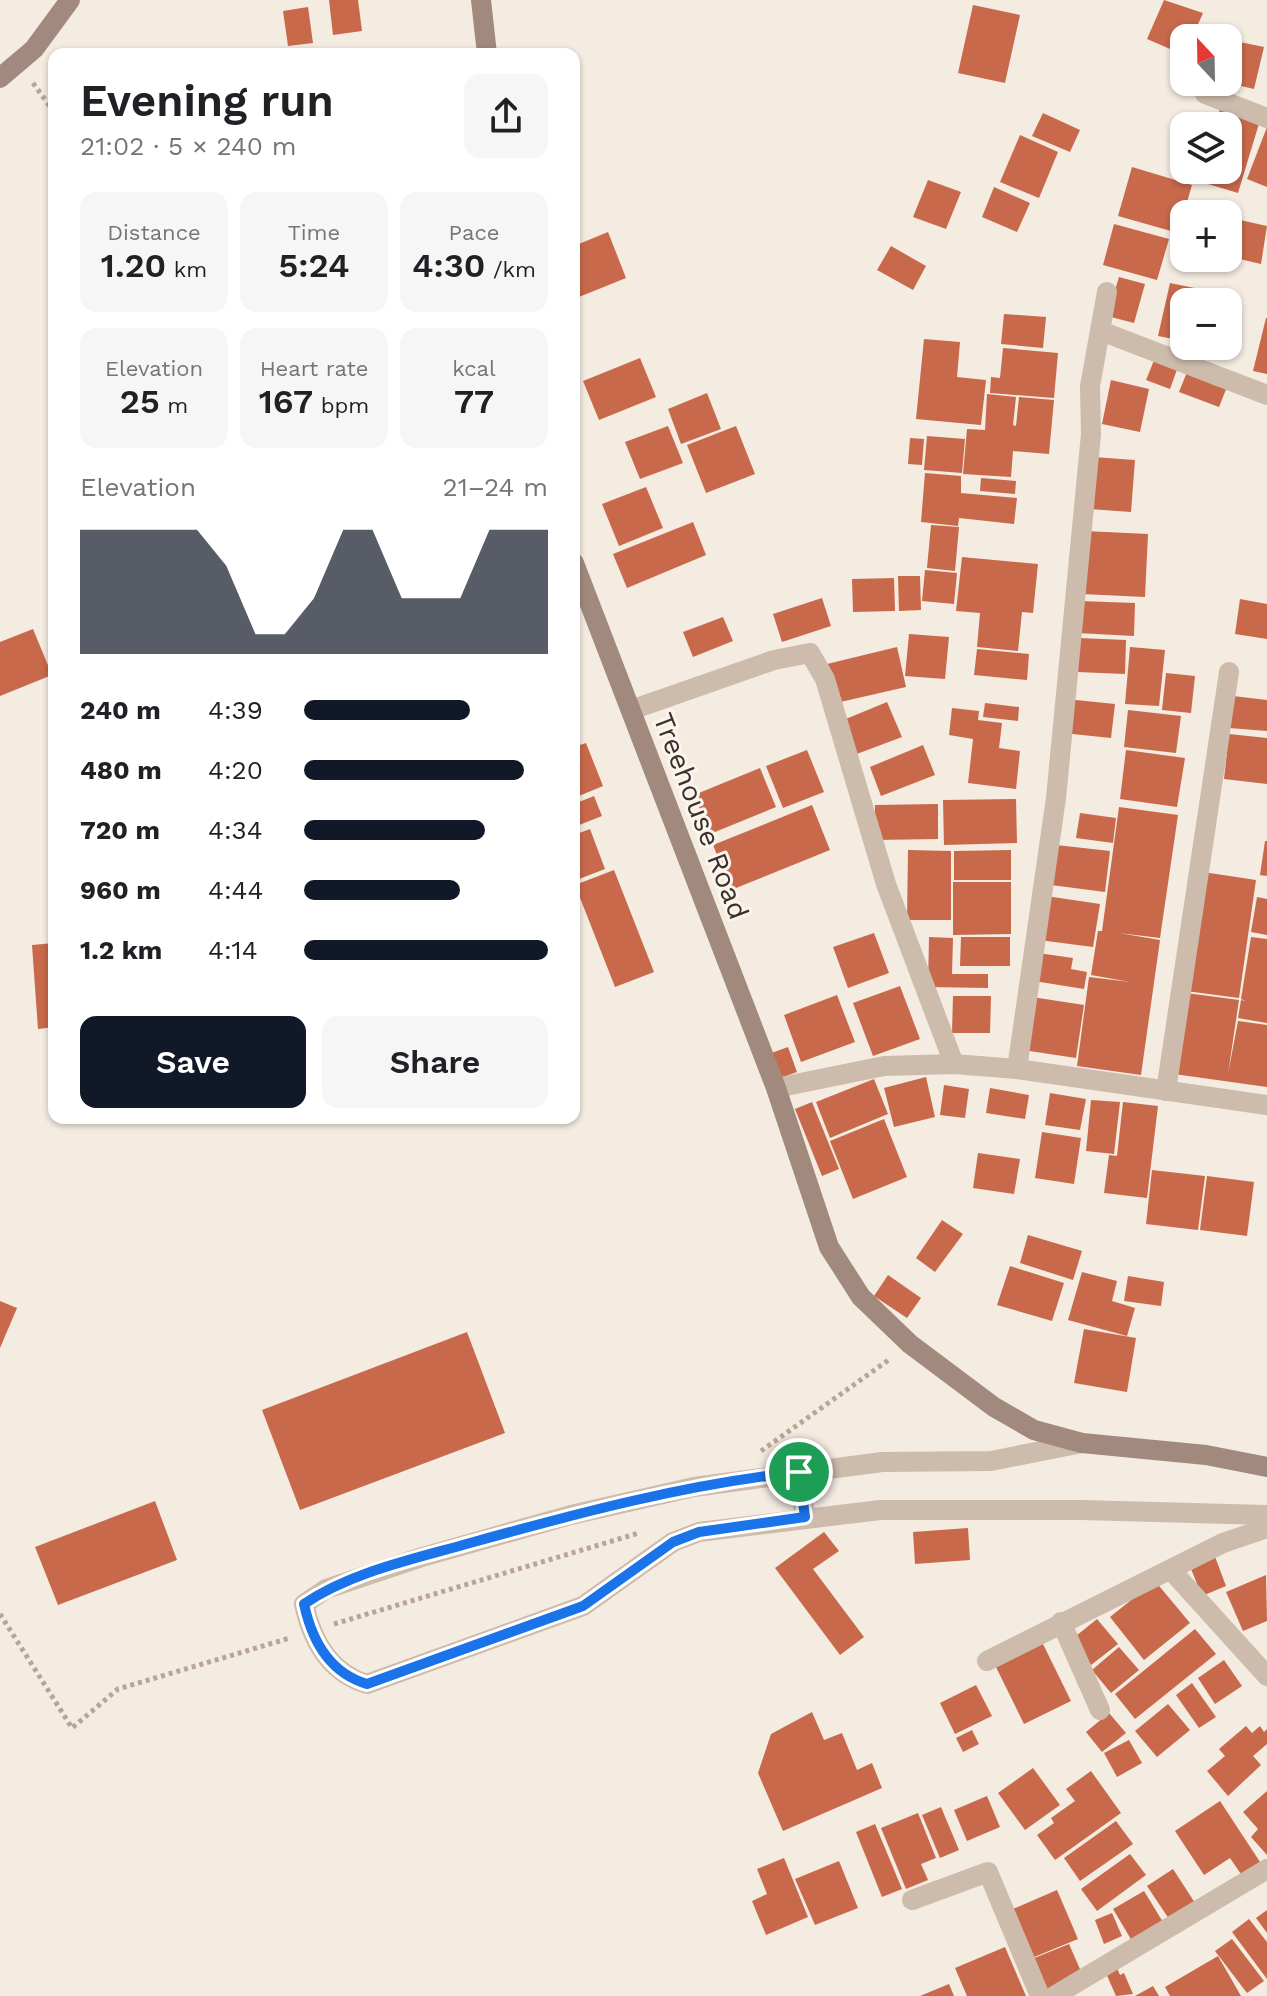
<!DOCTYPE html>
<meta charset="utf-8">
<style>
body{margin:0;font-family:"Work Sans",sans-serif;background:#f6f6f6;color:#202124;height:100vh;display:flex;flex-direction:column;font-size:30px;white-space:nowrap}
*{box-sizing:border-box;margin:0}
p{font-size:26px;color:#757577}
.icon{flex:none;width:44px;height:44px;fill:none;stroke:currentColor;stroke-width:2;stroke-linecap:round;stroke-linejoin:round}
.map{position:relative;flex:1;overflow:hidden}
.sheet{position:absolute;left:48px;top:48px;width:532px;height:1076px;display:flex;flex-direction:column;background:#fff;border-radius:16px;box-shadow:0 2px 6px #0004}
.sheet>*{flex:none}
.needle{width:52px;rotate:338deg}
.controls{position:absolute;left:1170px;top:24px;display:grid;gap:16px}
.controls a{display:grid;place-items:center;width:72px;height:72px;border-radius:16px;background:#fff;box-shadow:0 2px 6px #0004;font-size:40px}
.pin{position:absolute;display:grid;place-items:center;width:68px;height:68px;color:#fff;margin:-34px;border:4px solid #fff;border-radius:50%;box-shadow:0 2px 8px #0007}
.round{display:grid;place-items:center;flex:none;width:84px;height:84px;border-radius:16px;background:#f6f6f6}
.overview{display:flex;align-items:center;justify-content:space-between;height:136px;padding:0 32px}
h1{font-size:44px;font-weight:600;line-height:60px}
.figures{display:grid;grid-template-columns:repeat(3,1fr);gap:12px;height:136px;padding:8px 32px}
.figures div{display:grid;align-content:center;border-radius:16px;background:#f6f6f6;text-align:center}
.figures b{font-size:34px;font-weight:600}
.figures small{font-size:22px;font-weight:400}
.figures p{font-size:22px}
.chart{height:224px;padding:16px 32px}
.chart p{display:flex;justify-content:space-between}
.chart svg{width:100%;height:144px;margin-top:8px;fill:#111827;opacity:.7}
.cta{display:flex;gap:16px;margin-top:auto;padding:16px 32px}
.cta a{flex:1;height:92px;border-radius:16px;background:#111827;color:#fff;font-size:32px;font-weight:600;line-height:92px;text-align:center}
.cta a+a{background:#f6f6f6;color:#202124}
ul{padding:0 32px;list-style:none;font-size:26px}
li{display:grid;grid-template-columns:128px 96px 1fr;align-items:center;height:60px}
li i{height:20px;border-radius:10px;background:#111827}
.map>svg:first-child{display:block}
</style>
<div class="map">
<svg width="1267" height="1996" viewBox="0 0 1267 1996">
<rect width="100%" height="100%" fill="#f4ebe1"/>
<g fill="#c8694b">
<path d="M329 0H358L362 31 333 35Z"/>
<path d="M1164 0 1203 13 1192 38H1184V55L1147 39Z"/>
<path d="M973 5 1020 15 1005 83 958 73Z"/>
<path d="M308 7 313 43 288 46 283 11Z"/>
<path d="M1235 41 1264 47 1254 89 1228 83Z"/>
<path d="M1221 106 1261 117 1238 193 1198 181 1201 170H1228V126H1215Z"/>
<path d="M1043 113 1080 130 1070 152 1032 136Z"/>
<path d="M1267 127V187L1247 179Z"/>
<path d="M1020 135 1058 152 1039 198 1000 182Z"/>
<path d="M1132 167 1192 185 1178 233 1118 216Z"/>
<path d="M928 180 961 192 946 229 913 217Z"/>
<path d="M994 187 1030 203 1017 232 982 217Z"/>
<path d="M1240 220 1267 226 1261 264 1231 257Z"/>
<path d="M1114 224 1169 239 1157 280 1103 265Z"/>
<path d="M608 232 626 278 574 299V246Z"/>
<path d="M891 246 926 266 913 290 877 270Z"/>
<path d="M1119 277 1145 284 1134 323 1107 316Z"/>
<path d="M1170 283 1214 292 1212 302H1184V341L1158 336Z"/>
<path d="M1004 314 1046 317 1043 348 1001 344Z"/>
<path d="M1266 318H1267V374L1253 371Z"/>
<path d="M924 339 960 342 957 377 986 380 981 425 916 419Z"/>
<path d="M1003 348 1058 353 1054 398 990 393 991 377 1000 378Z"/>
<path d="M640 358 656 397 599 420 583 381Z"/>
<path d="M1155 358 1178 367 1170 389 1146 380Z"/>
<path d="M1187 372 1227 387 1219 407 1179 392Z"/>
<path d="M1111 380 1149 389 1140 432 1102 424Z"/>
<path d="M707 393 721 429 681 444 668 409Z"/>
<path d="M987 394 1016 397 1013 425 1016 426 1019 397 1054 400 1049 454 1013 451 1011 477 963 474 967 429 985 430Z"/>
<path d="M668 426 683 463 640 479 625 442Z"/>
<path d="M736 426 755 474 706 493 687 445Z"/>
<path d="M927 436 965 439 962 473 924 470Z"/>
<path d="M910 438 924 439 922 465 908 464Z"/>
<path d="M1093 457 1135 460 1131 512 1089 509Z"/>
<path d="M925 473 961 476V493L1017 498 1014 524 959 518 958 526 921 522Z"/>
<path d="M981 478 1016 481 1015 494 980 491Z"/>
<path d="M646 487 663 528 619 546 602 504Z"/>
<path d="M693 522 706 555 627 588 613 554Z"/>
<path d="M931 525 959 527 955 571 927 568Z"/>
<path d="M1085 531 1148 534 1145 597 1082 594Z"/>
<path d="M962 557 1038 564 1033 613 1022 612 1018 651 977 647 980 613 956 611Z"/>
<path d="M925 570 957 573 954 604 922 601Z"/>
<path d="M898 576H920L921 610 899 611Z"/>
<path d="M894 578 895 611 853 612 852 579Z"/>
<path d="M822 598 831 626 782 642 773 614Z"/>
<path d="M1240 599 1267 604V639L1235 634Z"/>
<path d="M1079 601 1135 603 1134 636 1077 633Z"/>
<path d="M723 617 733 641 693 657 683 632Z"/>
<path d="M33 629 52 675 0 696V642Z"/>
<path d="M909 634 949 637 945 679 905 676Z"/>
<path d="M1079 638 1126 640 1125 674 1077 672Z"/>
<path d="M897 647 906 687 836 703 827 664Z"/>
<path d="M1130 647 1165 650 1159 706 1125 704Z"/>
<path d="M977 649 1029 654 1027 680 974 675Z"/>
<path d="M1166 673 1195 676 1191 713 1162 710Z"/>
<path d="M1233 696 1267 700V731L1229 728Z"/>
<path d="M1066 699 1115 704 1111 738 1063 733Z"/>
<path d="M887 702 902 737 854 755 841 721Z"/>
<path d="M985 703 1019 707 1018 721 983 717Z"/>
<path d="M952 708 979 711 978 720 1002 723 999 748 1020 751 1016 789 968 783 973 739 949 735Z"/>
<path d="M1128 710 1181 716 1176 753 1124 747Z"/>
<path d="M1229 734 1267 738V784L1224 779Z"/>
<path d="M586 743 603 786 574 798V747Z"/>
<path d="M923 745 935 775 881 796 870 767Z"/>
<path d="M807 750 824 792 783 808 766 766Z"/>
<path d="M1126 750 1185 758 1177 807 1120 799Z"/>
<path d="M760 768 776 807 710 834 694 795Z"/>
<path d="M594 796 602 816 574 827V804Z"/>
<path d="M1016 799 1017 843 944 845 943 800Z"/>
<path d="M938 804V839L875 840V805Z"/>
<path d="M812 805 830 850 731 890 713 845Z"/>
<path d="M1119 807 1178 815 1160 938 1119 933 1160 940 1141 1075 1077 1066 1089 977 1130 982 1091 975 1098 931H1102Z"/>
<path d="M1080 813 1116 818 1113 843 1076 838Z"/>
<path d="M590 829 605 869 574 881V835Z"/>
<path d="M1265 841H1267V876L1260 875Z"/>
<path d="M1056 845 1110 851 1105 892 1051 885Z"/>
<path d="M908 850 951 851V920H907Z"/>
<path d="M1011 850V880H954V851Z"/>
<path d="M614 870 654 972 615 987 575 885Z"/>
<path d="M1203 872 1256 880 1239 998 1186 991Z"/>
<path d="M953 882H1011V934L953 935Z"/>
<path d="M1046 896 1100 904 1093 947 1039 940Z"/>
<path d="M1257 897 1267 899V935L1251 932Z"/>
<path d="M874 933 889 973 848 988 833 947Z"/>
<path d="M929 937 953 938 952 974H988V988L928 987Z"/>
<path d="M961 937H1010V966H960Z"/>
<path d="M1251 937 1267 939V1023L1238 1018 1241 1000 1245 1001 1241 999Z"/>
<path d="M54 943V1027L38 1029 32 945Z"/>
<path d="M1038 953 1073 958 1071 969 1087 972 1084 989 1034 981Z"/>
<path d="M900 986 920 1039 873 1056 853 1003Z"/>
<path d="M1186 993 1239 1000 1228 1074 1238 1021 1267 1025V1087L1174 1074Z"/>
<path d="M837 995 855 1042 801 1062 784 1015Z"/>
<path d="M953 996H991L990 1033H952Z"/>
<path d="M1032 997 1084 1005 1076 1058 1023 1050Z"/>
<path d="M788 1047 797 1072 775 1080 766 1055Z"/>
<path d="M926 1077 935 1117 894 1127 884 1088Z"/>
<path d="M874 1079 888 1114 830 1138 816 1102Z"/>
<path d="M944 1085 969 1089 965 1118 940 1115Z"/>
<path d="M990 1088 1029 1095 1025 1119 986 1113Z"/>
<path d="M1050 1093 1086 1099 1080 1130 1045 1125Z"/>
<path d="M1091 1100 1120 1102 1114 1154 1086 1151Z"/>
<path d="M812 1102 839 1169 822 1176 795 1109Z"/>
<path d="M1123 1102 1158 1106 1147 1198 1104 1193 1109 1155 1117 1156Z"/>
<path d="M884 1119 907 1177 853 1199 830 1141Z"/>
<path d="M1042 1132 1081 1138 1074 1184 1035 1178Z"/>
<path d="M978 1153 1020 1159 1014 1194 973 1188Z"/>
<path d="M1152 1170 1205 1176 1198 1230 1146 1224Z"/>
<path d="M1207 1176 1254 1182 1247 1236 1200 1230Z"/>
<path d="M942 1220 963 1234 935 1272 916 1258Z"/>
<path d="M1028 1235 1082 1251 1073 1280 1020 1263Z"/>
<path d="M1010 1266 1064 1283 1052 1321 997 1305Z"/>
<path d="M1082 1272 1117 1281 1112 1301 1135 1308 1127 1336 1068 1320Z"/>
<path d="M888 1275 921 1298 907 1318 874 1296Z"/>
<path d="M1128 1276 1164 1282 1161 1306 1124 1301Z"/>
<path d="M0 1301 17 1308 0 1348Z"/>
<path d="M1084 1329 1136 1338 1127 1392 1074 1383Z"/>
<path d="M467 1332 505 1433 300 1510 262 1410Z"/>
<path d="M155 1501 177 1560 58 1605 35 1547Z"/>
<path d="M968 1528 970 1560 915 1564 913 1532Z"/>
<path d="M824 1532 839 1551 813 1569 864 1637 840 1655 775 1568Z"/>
<path d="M1214 1554 1226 1586 1202 1596 1189 1564Z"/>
<path d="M1266 1575 1267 1621 1243 1631 1226 1592Z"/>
<path d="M1155 1581 1190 1623 1144 1660 1110 1617Z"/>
<path d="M1097 1619 1118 1644 1091 1665 1071 1640Z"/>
<path d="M1195 1629 1216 1654 1135 1719 1115 1694Z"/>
<path d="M1040 1638 1071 1701 1024 1724 993 1661Z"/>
<path d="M1119 1647 1139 1670 1111 1693 1092 1670Z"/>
<path d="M1224 1660 1242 1686 1215 1704 1198 1678Z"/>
<path d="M1192 1683 1216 1717 1199 1728 1176 1695Z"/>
<path d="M976 1685 992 1716 955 1734 940 1703Z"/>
<path d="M1168 1704 1190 1730 1157 1757 1135 1731Z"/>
<path d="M812 1712 824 1740 842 1733 857 1770 872 1763 882 1788 783 1831 758 1773 771 1734Z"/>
<path d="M1109 1713 1126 1733 1102 1752 1086 1732Z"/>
<path d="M1246 1726 1252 1733 1260 1726 1264 1732 1267 1729V1744L1253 1756 1261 1765 1228 1796 1207 1771 1225 1756 1219 1749Z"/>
<path d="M972 1730 979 1744 963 1752 956 1738Z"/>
<path d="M1129 1740 1142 1763 1117 1777 1104 1753Z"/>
<path d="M1033 1768 1060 1805 1025 1830 998 1793Z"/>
<path d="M1091 1771 1121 1813 1055 1860 1037 1835 1054 1823 1051 1818 1075 1801 1066 1789Z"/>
<path d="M1267 1791V1855L1251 1837 1258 1829 1243 1812Z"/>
<path d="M987 1796 1000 1827 967 1841 954 1810Z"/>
<path d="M1220 1801 1262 1865 1243 1877 1230 1858 1204 1875 1175 1831Z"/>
<path d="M941 1807 959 1850 940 1858 922 1815Z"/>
<path d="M918 1813 936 1858 921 1864 928 1880 906 1889 881 1828Z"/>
<path d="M1116 1821 1133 1844 1080 1881 1064 1858Z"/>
<path d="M875 1824 902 1889 882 1897 856 1832Z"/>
<path d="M1130 1854 1146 1875 1097 1911 1081 1889Z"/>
<path d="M784 1858 808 1917 766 1935 752 1901 767 1894 757 1869Z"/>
<path d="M839 1861 858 1908 815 1925 795 1879Z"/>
<path d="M1173 1869 1197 1906 1171 1922 1147 1886Z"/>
<path d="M1057 1890 1078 1939 1027 1960 1006 1912Z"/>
<path d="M1144 1891 1166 1927 1135 1946 1113 1909Z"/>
<path d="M1267 1910V1933L1256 1918Z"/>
<path d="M1112 1913 1122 1936 1104 1944 1095 1920Z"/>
<path d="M1249 1919 1267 1942V1979L1232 1932Z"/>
<path d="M1232 1939 1264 1981 1247 1993 1215 1951Z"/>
<path d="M1069 1944 1083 1976 1046 1992 1032 1959Z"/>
<path d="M1005 1947 1026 1996H967L955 1968Z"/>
<path d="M1218 1956 1241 1996H1170L1165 1987Z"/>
<path d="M1116 1966 1120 1975 1124 1973 1133 1994 1116 1996 1105 1971Z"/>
<path d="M949 1984 954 1996H920Z"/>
<path d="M1153 1986 1159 1996H1135Z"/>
</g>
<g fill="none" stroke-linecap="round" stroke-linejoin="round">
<g stroke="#b9a596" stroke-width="5" stroke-dasharray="4 4" stroke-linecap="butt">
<path d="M33 83 54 112"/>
<path d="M761 1451 890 1359"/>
<path d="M0 1614 72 1728 118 1689 290 1638"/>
<path d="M334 1624 639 1533"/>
</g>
<g stroke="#cdbbac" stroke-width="20">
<path d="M1082 1443 991 1461 882 1462 694 1487 571 1515 422 1557 326 1589 304 1604C312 1641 330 1673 367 1684L583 1606 673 1542 699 1532 880 1510H1081L1267 1515"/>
<path d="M799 1472 805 1517"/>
</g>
<g stroke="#cdbbac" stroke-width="20">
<path d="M1205 94 1267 118"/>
<path d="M1101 331 1267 395"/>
<path d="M631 710 774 660 810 653 825 679 886 884 954 1064"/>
<path d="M1017 1069 1056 798 1091 434 1090 386 1107 292"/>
<path d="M776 1088 884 1066 954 1064 1017 1069 1267 1105"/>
<path d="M1166 1091 1229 672"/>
<path d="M1171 1570 1267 1676"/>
<path d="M1061 1622 1100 1710"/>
<path d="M987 1661 1223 1543 1267 1528"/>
<path d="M912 1900 988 1872 1040 1996"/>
<path d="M1054 1996 1267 1869"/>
</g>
<g stroke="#a18a7d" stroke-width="20">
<path d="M481 0 487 54"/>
<path d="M0 78 34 49 70 0"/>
<path d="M574 563 776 1088 829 1247 861 1297 910 1344 994 1407 1034 1430 1082 1443 1206 1455 1267 1467"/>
</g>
</g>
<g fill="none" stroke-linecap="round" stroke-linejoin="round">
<g stroke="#fff" stroke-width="16">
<path id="route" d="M799 1472 805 1517 699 1532 673 1542 583 1606 367 1684C330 1673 312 1641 304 1604 351 1572 414 1559 470 1543 578 1513 687 1484 799 1472Z"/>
</g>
<use href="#route" stroke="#1a73e8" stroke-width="10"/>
</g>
<g text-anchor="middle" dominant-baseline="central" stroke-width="6" stroke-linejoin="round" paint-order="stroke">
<g font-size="28" fill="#3b302b" stroke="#fbf5ee">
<text transform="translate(701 816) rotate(69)">Treehouse Road</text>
</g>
</g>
</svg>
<div class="controls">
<a><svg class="needle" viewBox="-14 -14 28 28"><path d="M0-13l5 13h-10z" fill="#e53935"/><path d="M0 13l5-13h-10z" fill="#757577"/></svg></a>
<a><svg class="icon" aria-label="layers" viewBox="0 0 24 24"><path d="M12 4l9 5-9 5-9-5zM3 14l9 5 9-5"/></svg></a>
<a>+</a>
<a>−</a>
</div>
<div class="pin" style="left:799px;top:1472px;background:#1e9e55"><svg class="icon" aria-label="arrive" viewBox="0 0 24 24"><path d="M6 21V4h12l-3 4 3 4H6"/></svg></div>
<section class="sheet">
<div class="overview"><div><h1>Evening run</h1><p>21:02 · 5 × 240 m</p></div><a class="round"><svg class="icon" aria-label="share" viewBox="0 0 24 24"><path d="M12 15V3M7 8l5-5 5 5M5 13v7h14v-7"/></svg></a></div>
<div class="figures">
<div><p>Distance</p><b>1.20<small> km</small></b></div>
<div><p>Time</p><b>5:24</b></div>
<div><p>Pace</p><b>4:30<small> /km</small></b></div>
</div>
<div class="figures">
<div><p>Elevation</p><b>25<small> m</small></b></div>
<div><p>Heart rate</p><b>167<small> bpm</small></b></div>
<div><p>kcal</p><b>77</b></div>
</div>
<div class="chart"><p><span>Elevation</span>21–24 m</p>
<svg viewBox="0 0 160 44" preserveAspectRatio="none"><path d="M0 44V6L10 6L20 6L30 6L40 6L50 17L60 38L70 38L80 27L90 6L100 6L110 27L120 27L130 27L140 6L150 6L160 6V44z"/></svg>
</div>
<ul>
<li><b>240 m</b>4:39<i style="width:68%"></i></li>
<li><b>480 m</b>4:20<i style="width:90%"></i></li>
<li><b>720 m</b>4:34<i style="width:74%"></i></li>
<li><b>960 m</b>4:44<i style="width:64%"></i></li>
<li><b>1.2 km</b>4:14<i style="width:100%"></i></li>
</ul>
<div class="cta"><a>Save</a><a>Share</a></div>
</section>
</div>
